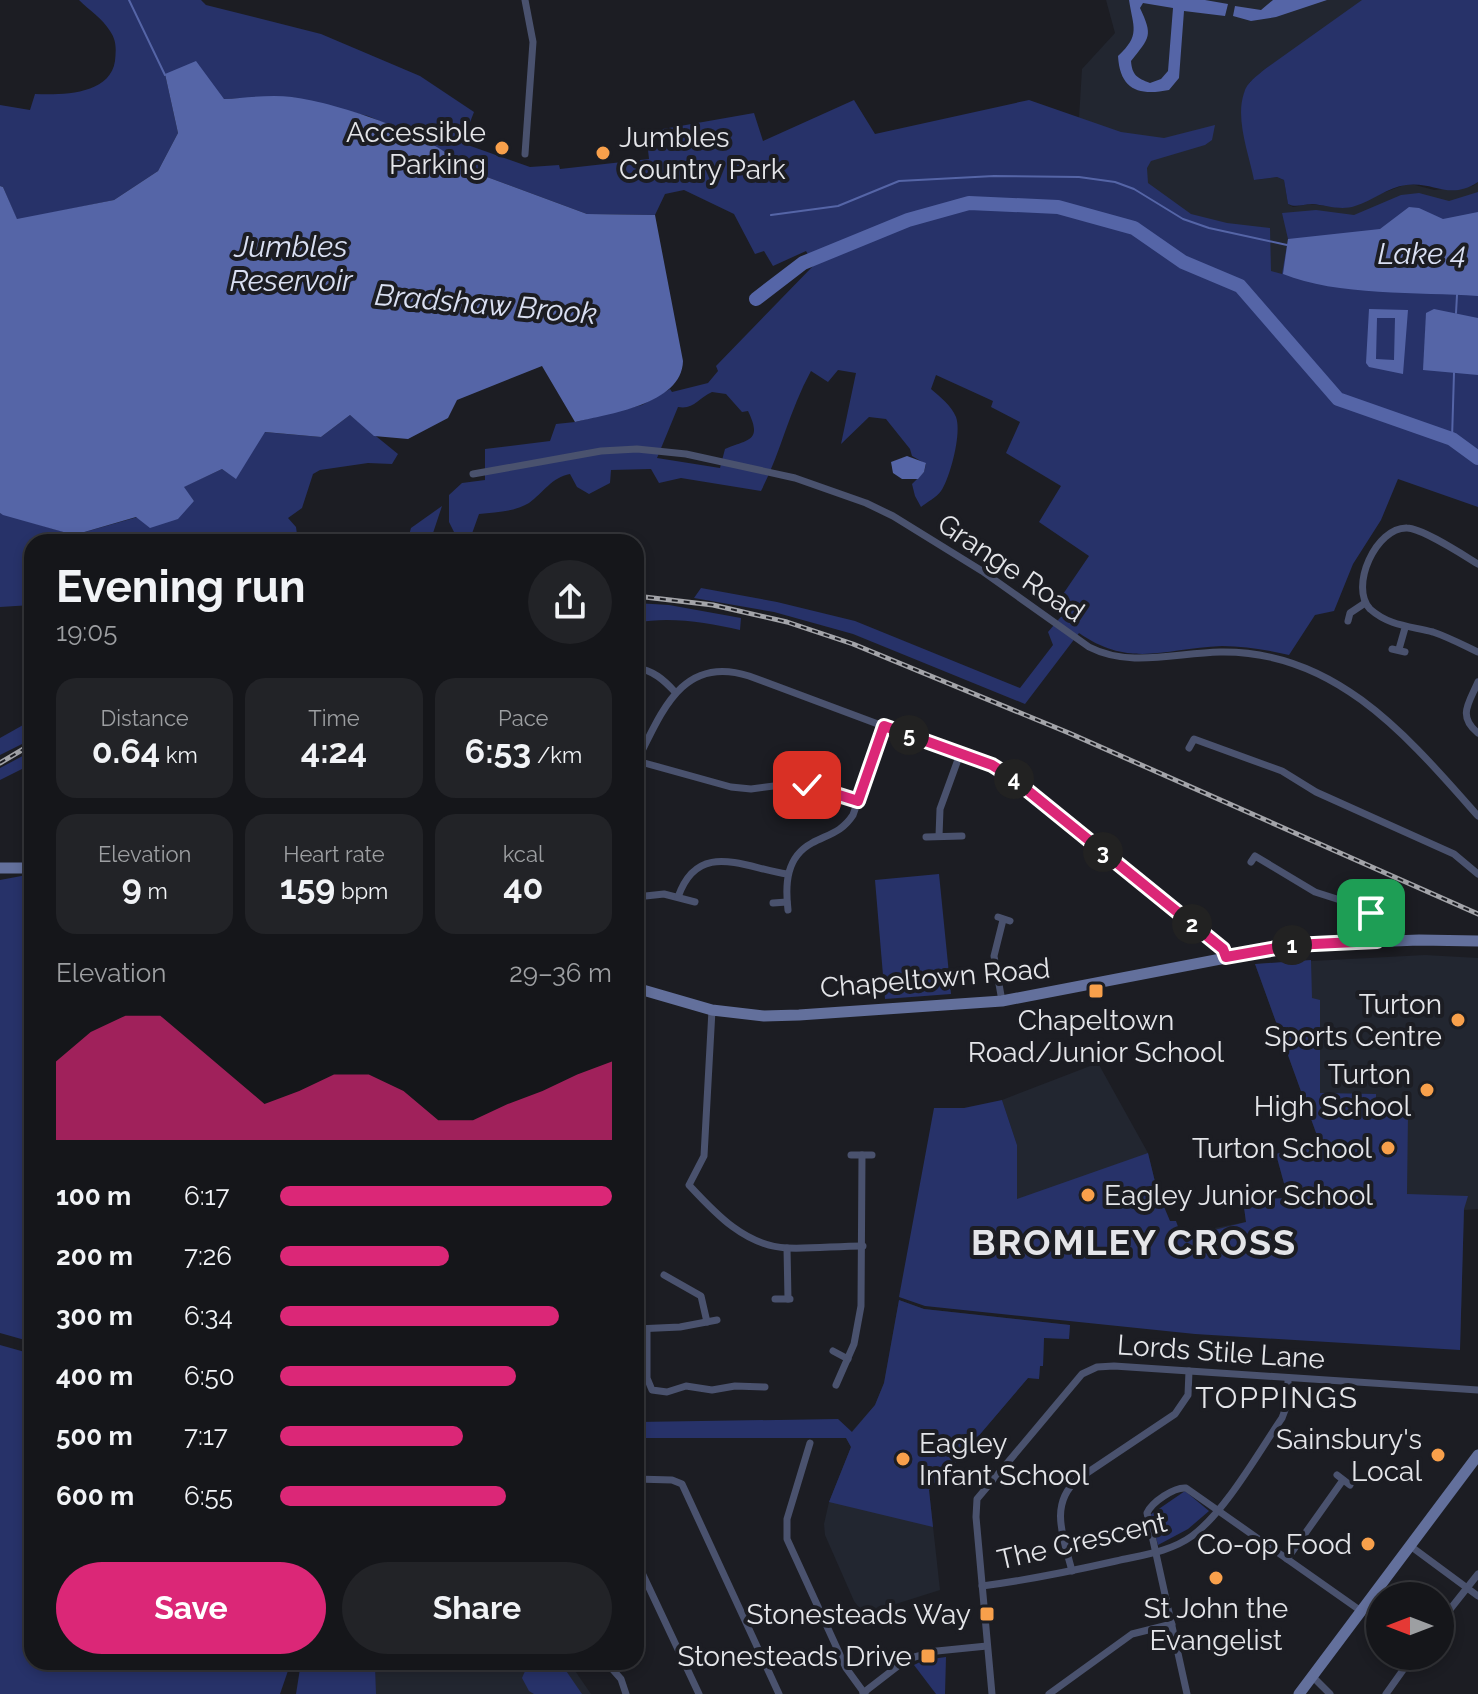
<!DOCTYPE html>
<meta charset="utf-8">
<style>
body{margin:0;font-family:Raleway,sans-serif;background:#222327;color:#f1f3f6;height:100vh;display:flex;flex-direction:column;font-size:30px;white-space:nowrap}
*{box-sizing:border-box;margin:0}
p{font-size:26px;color:#9d9fa2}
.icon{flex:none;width:44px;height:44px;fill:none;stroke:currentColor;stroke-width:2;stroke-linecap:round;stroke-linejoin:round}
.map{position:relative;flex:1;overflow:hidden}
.side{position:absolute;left:24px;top:534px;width:620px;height:1136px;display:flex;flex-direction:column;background:#15161a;border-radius:24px;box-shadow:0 4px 12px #0003,0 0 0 2px #343539}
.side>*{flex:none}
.needle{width:52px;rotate:270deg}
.buttons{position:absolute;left:1366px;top:1582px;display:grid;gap:16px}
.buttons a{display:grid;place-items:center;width:88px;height:88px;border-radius:50%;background:#15161a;box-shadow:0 4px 12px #0003,0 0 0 2px #343539;font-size:40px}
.pin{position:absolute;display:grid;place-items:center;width:68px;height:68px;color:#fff;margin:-34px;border-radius:16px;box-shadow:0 4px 12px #0006}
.km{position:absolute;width:40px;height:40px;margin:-20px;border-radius:50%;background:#222;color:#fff;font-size:22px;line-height:40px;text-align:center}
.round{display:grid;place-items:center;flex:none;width:84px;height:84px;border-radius:42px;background:#222327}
.summary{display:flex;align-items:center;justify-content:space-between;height:136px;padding:0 32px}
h1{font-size:44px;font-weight:700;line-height:60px}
.metrics{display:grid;grid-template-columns:repeat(3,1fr);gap:12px;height:136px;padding:8px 32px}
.metrics div{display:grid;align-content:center;border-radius:20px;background:#222327;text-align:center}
.metrics b{font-size:34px;font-weight:700}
.metrics small{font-size:22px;font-weight:400}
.metrics p{font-size:22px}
.chart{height:224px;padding:16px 32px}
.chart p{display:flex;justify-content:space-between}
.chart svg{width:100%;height:144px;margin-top:8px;fill:#db2777;opacity:.7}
.button{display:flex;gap:16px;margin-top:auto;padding:16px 32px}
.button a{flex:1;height:92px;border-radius:48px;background:#db2777;color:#fff;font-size:32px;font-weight:700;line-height:92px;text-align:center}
.button a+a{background:#222327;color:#f1f3f6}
ul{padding:0 32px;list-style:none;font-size:26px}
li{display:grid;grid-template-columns:128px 96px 1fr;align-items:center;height:60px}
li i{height:20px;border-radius:10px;background:#db2777}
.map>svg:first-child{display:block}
</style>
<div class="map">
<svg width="1478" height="1694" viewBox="0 0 1478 1694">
<rect width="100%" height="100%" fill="#1c1d23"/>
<g fill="#222630">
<path d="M1106 0H1369L1265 69 1250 82 1244 93 1255 180 1277 177 1284 180 1288 204 1293 207 1309 204 1343 208 1404 185H1415L1434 190 1473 186 1478 182V402L1125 186 1079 118 1082 69 1115 33Z"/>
<path d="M1425 955 1478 958V1209L1464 1210 1460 1350 1204 1230 1246 1222 1243 1200 1288 1198 1276 1154 1319 1141 1255 964Z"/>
<path d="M1098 1063 1148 1153 1157 1190 1170 1222 1016 1200 1017 1145 1002 1100Z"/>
<path d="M899 1300 924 1309 1070 1325 1069 1339 1044 1338 1043 1366H1040L1039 1379 1028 1378 947 1473 944 1471 929 1490 940 1590 864 1614 854 1601 825 1535 824 1524 829 1502 851 1447 846 1438 875 1405 884 1383Z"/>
<path d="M375 1662H569L591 1694H376Z"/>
</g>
<g fill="#273269" fill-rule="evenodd">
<path d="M79 0H201L206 5 321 34 420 76 474 112 462 143 530 167 559 165 560 169 649 159 646 132 754 113 763 141 854 100 875 134 1029 100 1121 132 1164 138 1215 125 1212 140 1205 145 1151 161 1147 168 1148 183 1191 214 1227 223 1270 228 1271 271 1282 274 1288 239 1282 213 1316 210 1354 215 1401 195 1419 193 1449 201 1478 192V507L1398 479 1381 520 1353 564 1334 611 1315 615 1289 655C1268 650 1244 646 1222 646 1165 648 1131 669 1079 633L1025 704 853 634 774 612 694 598 701 588 777 602 855 621 1020 688 1053 645 1048 632 1070 606 1059 600 1089 556 1039 522 1061 486 1006 453 1020 422 991 407 993 401 936 375 931 389C940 397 951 405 956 417 962 433 950 478 941 491 936 498 927 502 921 507L915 496 912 484 924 472 926 464 912 456 910 449 886 419 869 417 841 444 856 373 838 370 828 382 811 371C789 411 781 452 761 491L681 478 659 483 651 469 611 470 610 483 589 494 577 487 570 474C552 477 543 493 529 503 514 512 496 512 479 514L469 542H459L449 522V495L462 483 485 480V449L550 441 556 424 575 422 642 405 670 389 672 392 708 383 718 371 716 366 814 265 806 251 773 266 764 251 755 254 734 214 684 190 665 194 655 215 587 214 468 170 456 158 415 136 368 116 291 97 224 99 165 74 178 133 158 171 114 200 17 220 3 187 0 186V105L30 110 35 94C62 95 110 95 115 61 116 50 117 41 110 31 103 19 89 10 79 0ZM712 392 726 394 742 412 748 411C763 442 748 439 725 449L720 468 657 458 678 407C694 410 698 398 712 392Z"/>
<path d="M1362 0H1478V182C1449 201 1434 181 1406 185 1388 187 1372 201 1355 206 1341 211 1326 205 1312 204 1303 204 1296 208 1288 204L1284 180 1277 177 1254 180C1249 154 1235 119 1244 93 1247 82 1257 76 1265 69Z"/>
<path d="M350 415 398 454 392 464 368 463 320 470 313 474 302 508 288 518 296 527 298 542H32V605L0 607V513L74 535 194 501 183 487 222 469 236 478 264 432 321 437Z"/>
<path d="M442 506 430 542H407L411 528Z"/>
<path d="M636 603 669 605 741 618 740 630C707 623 670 616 636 623Z"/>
<path d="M32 720V739L0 755V738Z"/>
<path d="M32 751V764L0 780V768Z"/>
<path d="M32 874V1342L0 1333V880Z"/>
<path d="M939 874 951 994 885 999 875 880Z"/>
<path d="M1311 960 1312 998 1320 1000V1093L1376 1094V1112L1408 1113 1407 1194 1468 1196 1464 1209 1460 1350 1195 1334 925 1306 899 1297 934 1108H964L1002 1100 1017 1145V1199L1148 1153 1157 1190 1170 1221H1176L1182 1238 1246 1222 1243 1200 1288 1198 1276 1154 1319 1141 1255 964Z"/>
<path d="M899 1300 924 1309 1070 1325 1069 1339 1044 1338 1043 1366H1040L1039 1379 1028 1378 947 1473 944 1471 929 1490 933 1527 829 1502 851 1447 846 1438H636V1422L838 1419 852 1432 875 1405 884 1383Z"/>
<path d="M0 1345 32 1354V1662H291L280 1694H0Z"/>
<path d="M1185 1491 1209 1511 1188 1529 1158 1545 1150 1515Z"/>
<path d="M946 1657 945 1694H936L914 1665 924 1660Z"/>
<path d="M301 1662H375L376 1694H296Z"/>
<path d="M529 1662H560L582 1694H534L529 1691 522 1678Z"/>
</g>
<g fill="#5565a7" fill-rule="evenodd">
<path d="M1129 0H1205L1228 4 1225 16 1184 11 1179 78 1169 90C1139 96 1120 90 1118 56 1141 35 1133 27 1129 0ZM1143 3 1173 8 1168 71 1161 79 1150 83C1137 78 1132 75 1131 61 1150 37 1153 36 1140 8Z"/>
<path d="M1273 0H1327L1276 17 1251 21 1233 16 1235 6 1261 10Z"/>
<path d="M196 61 224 99C246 98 270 94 292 97 339 103 436 136 468 170L587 214 655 215 683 361C682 405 607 414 575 422L542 366 457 400 448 418 408 439 374 436 350 415 321 437 265 432 236 479 222 469 184 487 194 501 178 519 150 528 136 517 74 535 3 515 0 513V186L3 187 17 219 114 200 158 171 178 133 165 74Z"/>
<path d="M1409 207 1419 208 1443 219 1478 212V296C1420 292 1336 296 1283 274L1288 239 1380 229Z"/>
<path d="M1369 309 1408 310 1403 374 1369 367 1366 363ZM1377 318H1395L1394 360 1376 359Z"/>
<path d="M1434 309 1478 318V375L1423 370 1426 313Z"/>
<path d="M907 456 926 463 924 472 918 479H902L893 473 891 462Z"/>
</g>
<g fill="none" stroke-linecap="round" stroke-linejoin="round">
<g stroke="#5565a7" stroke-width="2">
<path d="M129 0 165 75"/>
<path d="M771 215 838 206 899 181 994 176 1079 177 1115 182 1134 189 1183 219 1209 228 1287 245"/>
<path d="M1456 313 1457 295"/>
<path d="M1452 439 1454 373"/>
</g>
<path stroke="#5565a7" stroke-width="14" d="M756 299 803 263 908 220 969 203 1058 207 1134 228 1183 262 1240 286 1338 399 1452 439 1478 458"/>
<g stroke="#4a526e" stroke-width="7">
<path d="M525 0 533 42 525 154"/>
<path d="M473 474 601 451 637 449 686 454 795 478 866 503 893 516 982 571 1089 647C1130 668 1175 653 1220 652 1336 650 1408 737 1478 816"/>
<path d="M1478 564C1463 555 1422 528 1407 528 1376 527 1349 587 1370 609 1389 626 1410 626 1433 632 1448 637 1463 645 1478 652"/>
<path d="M1348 621 1350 613 1365 603"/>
<path d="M1392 649 1405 652"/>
<path d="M1399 649 1405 628"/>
<path d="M636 668C653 670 664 680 675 692"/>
<path d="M1478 682C1469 703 1457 716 1478 733"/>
<path d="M1189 748 1194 739 1282 771 1316 792 1454 854 1478 874"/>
<path d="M637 761 731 787 751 789 797 783 858 801"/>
<path d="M636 763C661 714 681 654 749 676L1001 770 1223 949 1226 957"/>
<path d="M939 836 940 809 960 754"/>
<path d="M926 837 962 836"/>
<path d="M1251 862 1255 856 1315 892 1365 908 1375 919 1377 941"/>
<path d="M636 897 664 894 695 902"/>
<path d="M678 897C698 840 742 867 787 874"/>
<path d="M773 903 787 902"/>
<path d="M788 910C785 884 786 857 812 843 829 834 842 832 853 815L884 726"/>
<path d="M998 917 1010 921"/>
<path d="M1002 1001 994 956 1003 920"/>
<path d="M712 1010 704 1156 689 1185C715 1213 745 1246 787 1248 812 1249 837 1246 863 1246"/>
<path d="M851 1155H872"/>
<path d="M787 1248 788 1299"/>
<path d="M664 1275 701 1296 707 1322"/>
<path d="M775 1299H790"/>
<path d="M636 1329 680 1327 717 1320"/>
<path d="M647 1329V1378L652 1390 667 1392 686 1386 712 1390 735 1386 765 1387"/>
<path d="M833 1351 848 1359"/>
<path d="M836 1385 854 1344 861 1306 862 1155"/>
<path d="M810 1443 787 1519V1539L846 1668 865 1694"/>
<path d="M1337 1475 1350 1485"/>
<path d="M636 1479 672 1480 682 1484 779 1694"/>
<path d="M1409 1545 1478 1596"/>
<path d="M1287 1559 1343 1480"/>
<path d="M636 1560 699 1694"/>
<path d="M1072 1571C1064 1539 1048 1504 1078 1479L1175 1414 1188 1395 1189 1371"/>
<path d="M982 1586C1028 1580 1072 1571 1116 1561 1142 1555 1170 1552 1192 1536 1225 1512 1258 1453 1282 1418L1288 1402V1378"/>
<path d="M1440 1622 1478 1574"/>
<path d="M606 1662 621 1679 626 1694"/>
<path d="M1313 1677 1330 1694"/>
<path d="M863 1693 907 1659 937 1651 987 1646"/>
<path d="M992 1694 976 1517 977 1499 1082 1374 1097 1367 1114 1366 1478 1390"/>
<path d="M1049 1694 1132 1634 1172 1624"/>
<path d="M1187 1694 1147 1513C1152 1502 1174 1487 1186 1488L1361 1611"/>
<path d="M1386 1694 1413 1656"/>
</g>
<g stroke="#63709c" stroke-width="11">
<path d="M0 868H32"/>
<path d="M636 988 712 1010 764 1016 799 1015 1002 1001 1293 945 1419 940 1478 941"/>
<path d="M1299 1694 1478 1455"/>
</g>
<g stroke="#a3a4a9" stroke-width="5">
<g id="rail">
<path d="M636 596 713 605 787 622 853 644 1069 733 1478 914"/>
<path d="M0 763 32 744"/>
</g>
</g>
<use href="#rail" stroke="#1c1d23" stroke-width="2" stroke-dasharray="6" stroke-linecap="butt"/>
</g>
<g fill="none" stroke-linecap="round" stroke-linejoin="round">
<g stroke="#fff" stroke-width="16">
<path id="route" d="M807 785 858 801 884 726 992 765 1011 777 1223 949 1226 957 1293 945 1377 941V927L1371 913"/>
</g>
<use href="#route" stroke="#db2777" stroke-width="10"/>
</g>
<g fill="#f8a04b" stroke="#1c1d23" stroke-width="3">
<circle cx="502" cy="148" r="8"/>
<circle cx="603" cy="153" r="8"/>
<rect x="1088" y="983" width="16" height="16" rx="4"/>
<circle cx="1458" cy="1020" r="8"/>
<circle cx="1427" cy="1090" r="8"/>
<circle cx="1388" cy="1148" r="8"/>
<circle cx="1088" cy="1195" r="8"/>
<circle cx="1438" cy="1455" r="8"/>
<circle cx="903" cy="1459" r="8"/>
<circle cx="1368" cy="1544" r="8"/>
<circle cx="1216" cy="1578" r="8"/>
<rect x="979" y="1606" width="16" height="16" rx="4"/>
<rect x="920" y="1648" width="16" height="16" rx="4"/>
</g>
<g text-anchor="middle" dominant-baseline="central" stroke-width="8" stroke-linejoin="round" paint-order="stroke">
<g font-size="28" fill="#e4e5e9" stroke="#1c1d23" text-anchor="end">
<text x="486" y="132">Accessible<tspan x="486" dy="32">Parking</tspan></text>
<text x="619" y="137" text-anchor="start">Jumbles<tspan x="619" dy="32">Country Park</tspan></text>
<text x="1442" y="1004">Turton<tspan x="1442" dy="32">Sports Centre</tspan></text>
<text x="1096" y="1020" text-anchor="middle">Chapeltown<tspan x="1096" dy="32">Road/Junior School</tspan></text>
<text x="1411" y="1074">Turton<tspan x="1411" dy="32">High School</tspan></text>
<text x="1372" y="1148">Turton School</text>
<text x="1104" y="1195" text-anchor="start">Eagley Junior School</text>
<text x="1422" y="1439">Sainsbury's<tspan x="1422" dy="32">Local</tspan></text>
<text x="919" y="1443" text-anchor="start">Eagley<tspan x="919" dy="32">Infant School</tspan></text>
<text x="1352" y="1544">Co-op Food</text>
<text x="1216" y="1608" text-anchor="middle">St John the<tspan x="1216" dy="32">Evangelist</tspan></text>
<text x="971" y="1614">Stonesteads Way</text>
<text x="912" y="1656">Stonesteads Drive</text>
</g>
<g font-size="28" fill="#e4e5e9" stroke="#1c1d23">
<text transform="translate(1011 568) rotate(34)">Grange Road</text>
<text transform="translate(935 978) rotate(-5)">Chapeltown Road</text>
<text transform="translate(1221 1352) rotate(4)">Lords Stile Lane</text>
<text transform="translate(1082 1541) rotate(-13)">The Crescent</text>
</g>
<g font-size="30" font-style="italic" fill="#dae0f3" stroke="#1c1d23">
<text x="291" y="246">Jumbles<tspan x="291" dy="34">Reservoir</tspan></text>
<text x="1422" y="253">Lake 4</text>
<text transform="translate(486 304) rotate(5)">Bradshaw Brook</text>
</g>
<g font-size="30" letter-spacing="2" fill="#e4e5e9" stroke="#1c1d23">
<text x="1277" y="1397">TOPPINGS</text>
</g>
<g font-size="36" font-weight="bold" letter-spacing="2" fill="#e4e5e9" stroke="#1c1d23">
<text x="1134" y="1242">BROMLEY CROSS</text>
</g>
</g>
</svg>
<div class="buttons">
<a><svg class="needle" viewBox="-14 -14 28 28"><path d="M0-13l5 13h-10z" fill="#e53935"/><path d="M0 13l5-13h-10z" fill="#9d9fa2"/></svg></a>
</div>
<div class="pin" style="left:1371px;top:913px;background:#1e9e55"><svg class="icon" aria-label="arrive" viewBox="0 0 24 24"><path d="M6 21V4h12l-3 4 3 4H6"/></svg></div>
<div class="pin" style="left:807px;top:785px;background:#d93025"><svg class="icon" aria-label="check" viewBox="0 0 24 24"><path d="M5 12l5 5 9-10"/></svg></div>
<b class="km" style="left:1292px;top:945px">1</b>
<b class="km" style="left:1192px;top:924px">2</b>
<b class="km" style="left:1103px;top:852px">3</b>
<b class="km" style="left:1014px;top:779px">4</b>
<b class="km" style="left:909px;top:735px">5</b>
<section class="side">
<div class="summary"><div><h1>Evening run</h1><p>19:05</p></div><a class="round"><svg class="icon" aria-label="share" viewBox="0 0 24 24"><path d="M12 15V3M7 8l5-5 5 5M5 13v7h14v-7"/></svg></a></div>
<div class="metrics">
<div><p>Distance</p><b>0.64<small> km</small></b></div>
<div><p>Time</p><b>4:24</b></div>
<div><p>Pace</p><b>6:53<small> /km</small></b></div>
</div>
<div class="metrics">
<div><p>Elevation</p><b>9<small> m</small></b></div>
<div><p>Heart rate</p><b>159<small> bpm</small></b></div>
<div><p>kcal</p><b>40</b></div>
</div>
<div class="chart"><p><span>Elevation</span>29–36 m</p>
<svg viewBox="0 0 160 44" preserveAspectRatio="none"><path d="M0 44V20L10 11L20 6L30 6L40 15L50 24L60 33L70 29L80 24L90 24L100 29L110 38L120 38L130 33L140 29L150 24L160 20V44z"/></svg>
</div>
<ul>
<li><b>100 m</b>6:17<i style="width:100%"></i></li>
<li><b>200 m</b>7:26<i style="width:51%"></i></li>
<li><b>300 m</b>6:34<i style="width:84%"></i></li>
<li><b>400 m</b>6:50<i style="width:71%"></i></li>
<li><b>500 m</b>7:17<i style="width:55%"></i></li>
<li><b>600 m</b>6:55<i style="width:68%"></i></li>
</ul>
<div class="button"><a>Save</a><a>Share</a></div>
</section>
</div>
